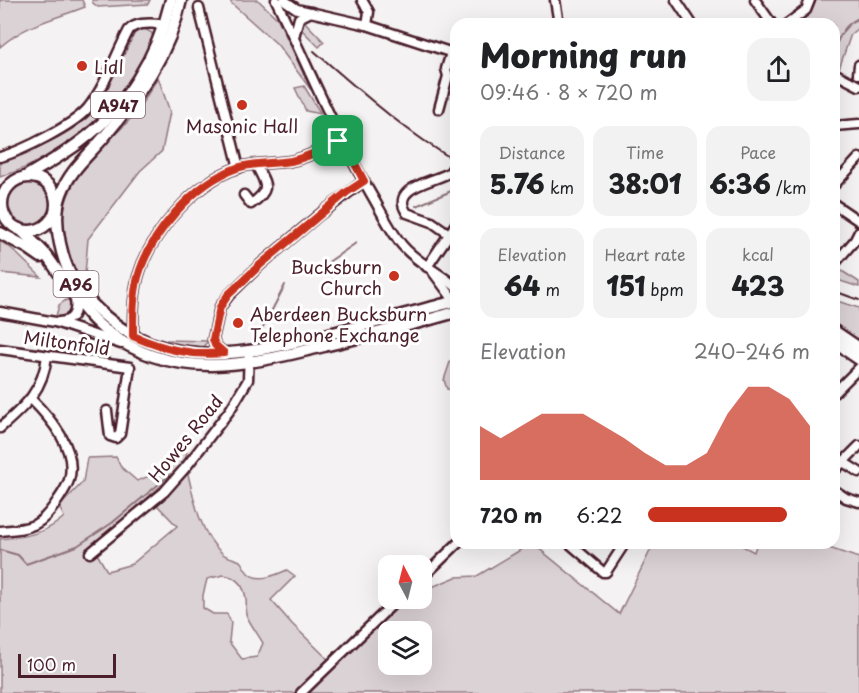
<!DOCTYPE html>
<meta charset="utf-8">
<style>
body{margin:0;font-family:"Playpen Sans",sans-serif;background:#f2f2f2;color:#202124;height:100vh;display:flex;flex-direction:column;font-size:22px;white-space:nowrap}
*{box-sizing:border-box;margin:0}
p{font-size:20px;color:#757577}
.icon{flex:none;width:33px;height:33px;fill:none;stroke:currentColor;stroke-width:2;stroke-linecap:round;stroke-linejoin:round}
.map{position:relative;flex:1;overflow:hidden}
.sheet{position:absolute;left:450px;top:18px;width:390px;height:531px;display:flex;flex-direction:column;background:#fff;border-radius:18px;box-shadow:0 6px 24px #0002}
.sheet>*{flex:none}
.needle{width:39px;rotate:353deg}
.buttons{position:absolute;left:378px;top:555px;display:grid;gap:12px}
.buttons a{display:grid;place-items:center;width:54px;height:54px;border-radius:12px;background:#fff;box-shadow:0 6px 24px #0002;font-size:30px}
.scale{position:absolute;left:18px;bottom:15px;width:98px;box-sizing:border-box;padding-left:6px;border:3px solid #4a1f2b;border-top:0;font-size:16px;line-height:21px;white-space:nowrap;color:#4a1f2b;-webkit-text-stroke:4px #fff;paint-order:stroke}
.pin{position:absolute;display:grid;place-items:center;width:51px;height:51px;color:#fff;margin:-26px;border-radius:12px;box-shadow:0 3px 9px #0006}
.round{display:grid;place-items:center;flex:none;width:63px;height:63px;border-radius:18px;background:#f2f2f2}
.head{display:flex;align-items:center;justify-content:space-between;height:102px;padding:0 30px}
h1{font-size:33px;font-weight:800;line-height:45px}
.stats{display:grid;grid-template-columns:repeat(3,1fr);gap:9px;height:102px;padding:6px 30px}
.stats div{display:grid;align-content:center;border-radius:15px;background:#f2f2f2;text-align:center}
.stats b{font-size:26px;font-weight:800}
.stats small{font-size:16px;font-weight:400}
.stats p{font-size:16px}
.chart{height:168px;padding:12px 30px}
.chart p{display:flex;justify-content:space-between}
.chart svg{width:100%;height:108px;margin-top:6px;fill:#c8321e;opacity:.7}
ul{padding:0 30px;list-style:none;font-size:20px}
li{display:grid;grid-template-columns:96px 72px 1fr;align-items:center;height:45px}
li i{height:15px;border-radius:8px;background:#c8321e}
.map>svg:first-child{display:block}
</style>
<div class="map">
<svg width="859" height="693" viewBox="0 0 859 693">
<rect width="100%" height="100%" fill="#f4f2f2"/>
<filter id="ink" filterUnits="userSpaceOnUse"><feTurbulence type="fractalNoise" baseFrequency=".0167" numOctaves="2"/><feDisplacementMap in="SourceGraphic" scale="12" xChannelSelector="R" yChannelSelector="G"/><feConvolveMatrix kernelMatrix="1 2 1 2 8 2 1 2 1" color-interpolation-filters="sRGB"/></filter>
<g filter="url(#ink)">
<g fill="#dbd2d5" stroke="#927880" stroke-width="1.5" fill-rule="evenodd">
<path d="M0 0H82L85 7C52 20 28 23 0 47Z"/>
<path d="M92 0H150L148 4 98 7 93 3Z"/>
<path d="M231 0H258L278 19 311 90 277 44 231 3Z"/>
<path d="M814 0H859V27L851 34 839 69 834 66V24H793L811 9Z"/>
<path d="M304 21 324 42 319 47 301 29Z"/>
<path d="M143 28 152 33C155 44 146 54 141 63 110 119 61 157 0 177V161C24 155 78 131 93 111 110 89 121 58 135 33Z"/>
<path d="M158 77 170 112 162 151 140 171 88 239 85 274 81 275 95 295 89 296C53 242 52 200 97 152 110 138 125 127 136 112 144 101 151 89 158 77Z"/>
<path d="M304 86 321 114 306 111 295 88Z"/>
<circle cx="29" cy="204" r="23"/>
<path d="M0 241 11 248 41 277 0 273Z"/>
<path d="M834 266 859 282V287L834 279Z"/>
<path d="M66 300 70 301 73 308 68 317 56 316 59 305Z"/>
<path d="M834 300 859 308V340L834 323Z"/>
<path d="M167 340 208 341 201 349 169 345Z"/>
<path d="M456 360V390L447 389 444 380 450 362Z"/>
<path d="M175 445 187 447 186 459 164 483 93 547 107 571 132 564 177 526 156 504 188 474C194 501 201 536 223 554 228 558 235 558 240 561 243 564 245 570 248 573 258 583 276 575 287 570L295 576 271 600 292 624 334 665 397 603 406 599 422 598V591L456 577 477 576 532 543 619 614 654 543H737L754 552 757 543 826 547 859 558V693H0V539C24 537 46 534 64 517L59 507 83 482 87 458 116 457 121 467 137 481 157 473ZM223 575C236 576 245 586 246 600 247 604 245 610 246 614 247 619 259 636 263 643L257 657 242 659 229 642 231 622 227 614H213L203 608V595L207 579ZM388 632H422V664H388Z"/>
</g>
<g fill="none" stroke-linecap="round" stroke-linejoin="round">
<g stroke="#8d727a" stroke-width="2">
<path d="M834 49C840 35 845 24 859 18"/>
<path d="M416 206 456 189"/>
<path d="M327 263 356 243"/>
<path d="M257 339 285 285"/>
<path d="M0 550 18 555 26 564 77 546 112 523 171 474"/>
</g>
<g stroke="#4a1f2b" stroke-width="13">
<g id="minor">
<path d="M276 0C307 65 335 132 371 194 381 211 390 230 402 245 417 263 439 272 456 287"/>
<path d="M284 0 297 9 367 25 456 54"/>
<path d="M362 0 369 12 367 25"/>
<path d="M555 0 559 24"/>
<path d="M676 0 692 24"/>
<path d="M755 0 772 24"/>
<path d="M199 8 239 168"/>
<path d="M787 24 806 10 810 0"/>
<path d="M294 37 299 18 311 12"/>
<path d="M834 73 859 86"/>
<path d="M858 74 859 65"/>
<path d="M439 109 448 76 446 69 451 53"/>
<path d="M834 126 859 124"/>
<path d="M0 157C22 151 74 125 88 108 106 85 115 56 129 30 138 21 152 24 164 24"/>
<path d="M834 185 859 158"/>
<path d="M244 195 251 204C272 189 266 185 256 165"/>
<path d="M834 204 859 221"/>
<path d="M449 234 432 222 407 213C388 186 439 181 450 172 451 171 455 165 456 164"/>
<path d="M836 262 855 240 859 232"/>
<path d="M427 267 456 224"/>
<path d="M433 272 456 303"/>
<path d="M0 312 55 322 121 344"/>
<path d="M59 322C73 321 77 313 75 299"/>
<path d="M133 336C133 317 133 296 138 277 150 234 194 183 237 168 254 162 273 164 291 161 309 157 326 148 342 139"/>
<path d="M0 349 130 367 120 434 116 438 110 436 107 411"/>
<path d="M224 353 215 345 213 339 220 307 229 295 260 265 319 215 364 181"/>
<path d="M834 393 859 368"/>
<path d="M0 428C25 406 43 391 47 356"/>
<path d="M859 446 843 462 859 472"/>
<path d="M834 471 843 462"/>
<path d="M834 490 846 498 859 502"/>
<path d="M0 531C31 528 40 528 58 500 62 494 67 487 69 480 78 449 50 418 31 399"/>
<path d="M569 543 603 572H606L625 543"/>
<path d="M90 553 164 492 186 467 230 410 248 380 249 350"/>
<path d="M422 578 458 543"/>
<path d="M301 693 399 598"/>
</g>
</g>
<g stroke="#4a1f2b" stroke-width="15">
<g id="major">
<path d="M181 0C170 53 139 96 104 137 89 155 69 171 61 194 51 221 62 266 79 289 150 378 241 357 337 332 377 322 417 311 456 301"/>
<circle cx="29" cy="204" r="27"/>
<path d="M25 177C43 166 63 155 80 142 126 108 158 55 171 0"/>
<path d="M20 229C29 238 38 246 46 255 66 281 79 309 105 330 174 384 251 364 328 345 371 335 414 324 456 312"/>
<path d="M0 233 28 248 41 257"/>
<path d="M834 331 859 348"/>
<path d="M834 342 859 359"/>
</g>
</g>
<use href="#minor" stroke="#fff" stroke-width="8"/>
<use href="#major" stroke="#fff" stroke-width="10"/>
<g stroke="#4a1f2b" stroke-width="2">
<path d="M314 51C359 90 404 131 456 161"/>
<path d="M834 291 859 300"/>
</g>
</g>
</g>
<g fill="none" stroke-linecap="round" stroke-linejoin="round" filter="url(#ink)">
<g stroke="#fff" stroke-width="12">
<path id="route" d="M342 139 364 181 347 192 260 265 228 295 220 307 213 339 215 345 224 353C191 356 163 349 133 336 133 316 133 296 138 277 150 234 194 183 237 168 254 162 273 164 291 161 309 157 326 148 342 139Z"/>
</g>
<use href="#route" stroke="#c8321e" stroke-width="8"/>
</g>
<g fill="#c8321e" stroke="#fff" stroke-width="2">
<circle cx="82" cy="66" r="6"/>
<circle cx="242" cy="105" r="6"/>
<circle cx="394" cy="276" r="6"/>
<circle cx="238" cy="323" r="6"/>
</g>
<g text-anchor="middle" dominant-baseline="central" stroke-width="6" stroke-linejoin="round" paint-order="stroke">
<g fill="#fff" stroke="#80626b" stroke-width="1.5">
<rect x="91" y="92" width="54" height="26" rx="4.5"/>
<rect x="53.5" y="271" width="45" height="26" rx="4.5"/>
</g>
<g font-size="16" font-weight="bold" fill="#4a1f2b">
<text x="118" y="105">A947</text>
<text x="76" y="284">A96</text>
</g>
<g font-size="18" fill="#4a1f2b" stroke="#fff" text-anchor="start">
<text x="94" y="66">Lidl</text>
<text x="242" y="125" text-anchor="middle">Masonic Hall</text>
<text x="382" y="266" text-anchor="end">Bucksburn<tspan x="382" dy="21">Church</tspan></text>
<text x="250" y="313">Aberdeen Bucksburn<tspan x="250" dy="21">Telephone Exchange</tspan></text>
</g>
<g font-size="18" fill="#4a1f2b" stroke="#fff">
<text transform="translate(67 342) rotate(8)">Miltonfold</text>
<text transform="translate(185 438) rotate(-51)">Howes Road</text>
</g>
</g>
</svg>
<div class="buttons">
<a><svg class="needle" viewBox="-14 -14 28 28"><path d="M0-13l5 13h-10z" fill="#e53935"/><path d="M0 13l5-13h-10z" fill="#757577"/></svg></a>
<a><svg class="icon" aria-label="layers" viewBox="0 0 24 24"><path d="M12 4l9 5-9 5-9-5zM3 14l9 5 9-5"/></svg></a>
</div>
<div class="scale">100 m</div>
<div class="pin" style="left:338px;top:141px;background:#1e9e55"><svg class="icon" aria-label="arrive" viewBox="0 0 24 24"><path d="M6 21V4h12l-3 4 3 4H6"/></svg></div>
<section class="sheet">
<div class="head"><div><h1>Morning run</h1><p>09:46 · 8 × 720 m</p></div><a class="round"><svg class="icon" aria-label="share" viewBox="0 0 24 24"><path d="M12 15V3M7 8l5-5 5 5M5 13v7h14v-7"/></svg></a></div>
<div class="stats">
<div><p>Distance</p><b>5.76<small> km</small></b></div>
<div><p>Time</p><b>38:01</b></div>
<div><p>Pace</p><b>6:36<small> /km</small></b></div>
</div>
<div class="stats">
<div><p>Elevation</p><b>64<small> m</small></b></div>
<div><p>Heart rate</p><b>151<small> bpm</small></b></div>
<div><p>kcal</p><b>423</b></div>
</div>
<div class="chart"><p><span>Elevation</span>240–246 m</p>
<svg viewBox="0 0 160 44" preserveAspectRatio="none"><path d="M0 44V22L10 27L20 22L30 17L40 17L50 17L60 22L70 27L80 33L90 38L100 38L110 33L120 17L130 6L140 6L150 11L160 22V44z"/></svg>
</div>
<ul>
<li><b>720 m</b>6:22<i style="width:86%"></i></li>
</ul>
</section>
</div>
